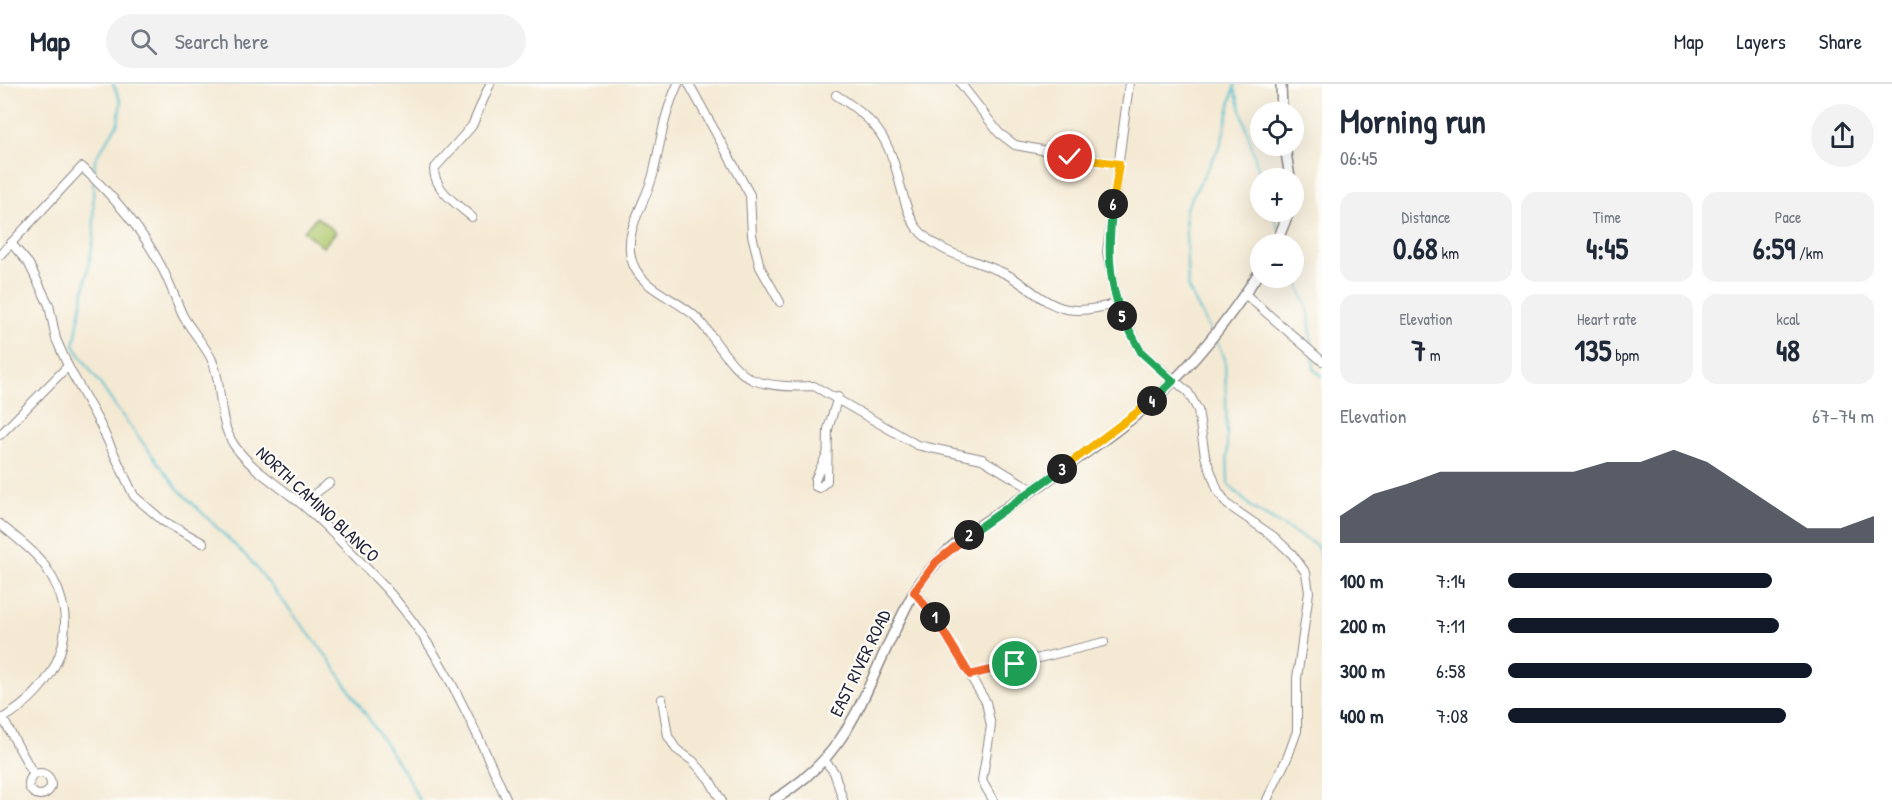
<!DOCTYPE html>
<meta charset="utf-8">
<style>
body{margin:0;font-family:"Patrick Hand",sans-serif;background:#f2f2f3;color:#1f2937;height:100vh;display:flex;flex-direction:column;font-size:22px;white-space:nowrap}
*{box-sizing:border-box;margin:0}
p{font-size:20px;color:#747a83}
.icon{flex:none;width:33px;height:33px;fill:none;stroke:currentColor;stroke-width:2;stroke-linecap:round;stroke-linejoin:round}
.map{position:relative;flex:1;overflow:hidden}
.sheet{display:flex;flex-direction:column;background:#fff;width:570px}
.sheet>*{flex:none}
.controls{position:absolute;left:1250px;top:18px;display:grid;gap:12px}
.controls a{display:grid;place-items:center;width:54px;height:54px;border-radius:50%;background:#fff;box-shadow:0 6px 24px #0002;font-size:30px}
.pin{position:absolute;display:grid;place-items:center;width:51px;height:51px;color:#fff;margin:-26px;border:3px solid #fff;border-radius:50%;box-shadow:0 2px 6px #0007}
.km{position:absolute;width:30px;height:30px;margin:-15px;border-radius:50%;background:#222;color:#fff;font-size:16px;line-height:30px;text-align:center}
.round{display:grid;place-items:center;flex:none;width:63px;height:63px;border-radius:32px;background:#f2f2f3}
.headline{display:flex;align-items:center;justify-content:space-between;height:102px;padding:0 18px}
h1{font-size:33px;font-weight:700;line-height:45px}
.metrics{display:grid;grid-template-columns:repeat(3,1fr);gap:9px;height:102px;padding:6px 18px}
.metrics div{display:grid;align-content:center;border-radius:15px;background:#f2f2f3;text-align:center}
.metrics b{font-size:30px;font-weight:700}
.metrics small{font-size:16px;font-weight:400}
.metrics p{font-size:16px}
.chart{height:168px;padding:12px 18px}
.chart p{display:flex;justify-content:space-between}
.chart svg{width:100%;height:108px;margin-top:6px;fill:#111827;opacity:.7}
ul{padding:0 18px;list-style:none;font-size:20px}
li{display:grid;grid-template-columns:96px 72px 1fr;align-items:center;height:45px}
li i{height:15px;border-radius:8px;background:#111827}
header{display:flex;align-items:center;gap:36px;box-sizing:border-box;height:84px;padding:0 30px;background:#fff;border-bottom:2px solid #e0e1e3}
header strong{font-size:28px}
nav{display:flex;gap:33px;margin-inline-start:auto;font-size:21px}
.search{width:420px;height:54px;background:#f2f2f3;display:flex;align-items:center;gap:15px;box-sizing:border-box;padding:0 21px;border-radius:33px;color:#747a83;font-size:22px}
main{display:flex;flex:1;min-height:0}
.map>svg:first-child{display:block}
</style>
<header>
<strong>Map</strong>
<div class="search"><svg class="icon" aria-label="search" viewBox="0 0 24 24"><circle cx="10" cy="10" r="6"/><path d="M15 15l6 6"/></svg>Search here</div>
<nav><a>Map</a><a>Layers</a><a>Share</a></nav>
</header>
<main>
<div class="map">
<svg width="1322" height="716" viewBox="0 0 1322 716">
<rect width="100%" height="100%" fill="#fdfcf7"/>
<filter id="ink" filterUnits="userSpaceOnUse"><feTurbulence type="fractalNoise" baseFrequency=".0167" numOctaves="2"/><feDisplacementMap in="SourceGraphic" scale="12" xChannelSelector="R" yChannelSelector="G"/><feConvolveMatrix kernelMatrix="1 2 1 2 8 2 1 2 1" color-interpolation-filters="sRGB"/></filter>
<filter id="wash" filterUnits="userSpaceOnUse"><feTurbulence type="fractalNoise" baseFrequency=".008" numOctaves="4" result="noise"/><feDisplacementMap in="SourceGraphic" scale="24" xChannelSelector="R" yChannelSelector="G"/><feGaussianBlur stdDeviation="1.35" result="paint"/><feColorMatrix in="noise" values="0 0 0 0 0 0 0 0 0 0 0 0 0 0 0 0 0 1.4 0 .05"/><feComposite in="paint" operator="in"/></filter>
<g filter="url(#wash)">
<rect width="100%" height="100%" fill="#f4e9d3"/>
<path fill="#b1ca6f" stroke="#6a7655" stroke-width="1.5" d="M317 133 336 148 323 163 303 147Z"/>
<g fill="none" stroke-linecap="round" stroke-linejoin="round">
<g stroke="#52becd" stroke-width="2">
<path d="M1235 5 1261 94"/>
<path d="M94 92 95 75 118 39 121 18 113 0"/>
<path d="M93 98 94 152 74 262 118 326 178 405 250 476 329 575 408 694 419 716"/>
<path d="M1273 128 1278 144"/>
<path d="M1293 185 1309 230 1312 266"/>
<path d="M1211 248 1188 204 1185 126 1221 60 1235 0"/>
<path d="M1215 255 1225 275 1228 400 1251 423 1317 462 1322 478"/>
<path d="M1313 272 1314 286 1322 292"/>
</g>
</g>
</g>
<g filter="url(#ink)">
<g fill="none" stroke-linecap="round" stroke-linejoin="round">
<g stroke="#8b8687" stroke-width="10">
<g id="minor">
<path d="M678 0C664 29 661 56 654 87 648 116 624 143 631 174 639 206 676 213 697 234 712 250 732 286 751 295 769 303 796 303 814 302L917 361 982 375 1033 406"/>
<path d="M689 0 750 111 752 151 760 183 780 218"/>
<path d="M961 0 999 49 1015 61 1118 80"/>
<path d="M1129 0 1107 168 1117 219 1141 268 1188 308 1198 326 1205 372 1218 407 1228 421 1273 452 1292 470 1306 489 1309 508 1297 594V647L1288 672 1267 716"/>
<path d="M836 11C876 36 889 54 900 100 904 114 907 130 916 143 939 172 977 175 1008 191 1028 202 1045 221 1067 225 1084 228 1101 224 1117 219"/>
<path d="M472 133C458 121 434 106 434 85L472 42 490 0"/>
<path d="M11 159 29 180 49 221 56 255 68 282 100 340 134 412 163 437 203 459"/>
<path d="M0 171 82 83C112 111 142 145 161 182 170 198 175 215 183 232 191 246 203 259 211 274 224 301 216 334 234 361 253 388 281 402 305 423 330 445 353 470 376 494 437 556 472 638 507 716"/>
<path d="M1245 210 1322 277"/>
<path d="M0 351 68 282"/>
<path d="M827 370 815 396V402L819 404 827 397 828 345 838 313"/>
<path d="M305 423 317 408 329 399"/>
<path d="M0 440C16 454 35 467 47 485 86 543 57 605 0 636"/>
<path d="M914 508 929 524 986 618 991 642 982 697 993 716"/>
<path d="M970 591 1104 558"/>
<path d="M662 615 668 652 676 665 693 677 709 695 721 716"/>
<path d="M3 635 34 691"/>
<path d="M825 677 834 688 843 716"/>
<circle cx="40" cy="700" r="11"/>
</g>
</g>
<g stroke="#8b8687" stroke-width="12">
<g id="tertiary">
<path d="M1281 0 1282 28"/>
<path d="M1285 62 1290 94"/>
<path d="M1276 160 1289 128"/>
<path d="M774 716C850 670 860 616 897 542 906 523 915 503 929 487 960 449 1008 424 1048 396 1085 369 1123 344 1157 313 1196 277 1231 232 1260 187"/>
</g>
</g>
<use href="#minor" stroke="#fff" stroke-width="8"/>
<use href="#tertiary" stroke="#fff" stroke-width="9"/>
</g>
</g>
<g fill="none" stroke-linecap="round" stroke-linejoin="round" filter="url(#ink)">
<g stroke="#fff" stroke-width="12">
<path id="split-1" d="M935 533 970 591 1015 580"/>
</g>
<g stroke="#fff" stroke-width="12">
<path id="split-2" d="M935 533 914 508 936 478 969 451"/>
</g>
<g stroke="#fff" stroke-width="12">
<path id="split-3" d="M969 451 1062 385"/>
</g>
<g stroke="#fff" stroke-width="12">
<path id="split-4" d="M1062 385 1152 317"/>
</g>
<g stroke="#fff" stroke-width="12">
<path id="split-5" d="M1122 232 1141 268 1173 297 1152 317"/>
</g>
<g stroke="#fff" stroke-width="12">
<path id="split-6" d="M1113 120C1108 159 1107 194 1122 232"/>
</g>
<g stroke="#fff" stroke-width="12">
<path id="split-7" d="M1070 73 1119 80 1113 120"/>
</g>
<use href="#split-1" stroke="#f0652b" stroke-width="8"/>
<use href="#split-2" stroke="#f0652b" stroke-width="8"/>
<use href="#split-3" stroke="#22a559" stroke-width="8"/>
<use href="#split-4" stroke="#f5b400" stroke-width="8"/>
<use href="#split-5" stroke="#22a559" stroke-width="8"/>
<use href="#split-6" stroke="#22a559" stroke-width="8"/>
<use href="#split-7" stroke="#f5b400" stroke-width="8"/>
</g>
<g text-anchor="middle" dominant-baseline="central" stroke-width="4.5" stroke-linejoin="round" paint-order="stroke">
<g font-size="18" fill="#22223b" stroke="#fdfcf7">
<text transform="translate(318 420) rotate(43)">NORTH CAMINO BLANCO</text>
<text transform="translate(860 579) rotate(-64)">EAST RIVER ROAD</text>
</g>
</g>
</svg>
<div class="controls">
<a><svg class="icon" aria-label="locate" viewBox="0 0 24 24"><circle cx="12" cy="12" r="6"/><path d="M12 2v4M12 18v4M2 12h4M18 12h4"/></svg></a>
<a>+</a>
<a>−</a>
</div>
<div class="pin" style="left:1015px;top:580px;background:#1e9e55"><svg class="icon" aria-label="arrive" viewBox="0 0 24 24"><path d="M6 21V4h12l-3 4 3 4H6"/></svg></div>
<div class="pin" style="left:1070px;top:73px;background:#d93025"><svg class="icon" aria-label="check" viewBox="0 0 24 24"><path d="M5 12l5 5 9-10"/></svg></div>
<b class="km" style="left:935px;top:533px">1</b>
<b class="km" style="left:969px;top:451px">2</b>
<b class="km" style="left:1062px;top:385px">3</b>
<b class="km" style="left:1152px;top:317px">4</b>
<b class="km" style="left:1122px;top:232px">5</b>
<b class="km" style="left:1113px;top:120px">6</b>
</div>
<section class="sheet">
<div class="headline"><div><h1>Morning run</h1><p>06:45</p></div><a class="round"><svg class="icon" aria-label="share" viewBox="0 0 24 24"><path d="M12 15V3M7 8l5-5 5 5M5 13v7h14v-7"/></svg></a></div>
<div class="metrics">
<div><p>Distance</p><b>0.68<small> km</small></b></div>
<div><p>Time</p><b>4:45</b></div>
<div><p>Pace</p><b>6:59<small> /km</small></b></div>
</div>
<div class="metrics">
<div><p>Elevation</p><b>7<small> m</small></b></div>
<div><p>Heart rate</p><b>135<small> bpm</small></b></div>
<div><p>kcal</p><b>48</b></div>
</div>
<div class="chart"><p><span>Elevation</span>67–74 m</p>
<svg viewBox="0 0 160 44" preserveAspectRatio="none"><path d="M0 44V33L10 24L20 20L30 15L40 15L50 15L60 15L70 15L80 11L90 11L100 6L110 11L120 20L130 29L140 38L150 38L160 33V44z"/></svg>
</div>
<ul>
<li><b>100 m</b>7:14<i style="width:72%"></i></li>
<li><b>200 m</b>7:11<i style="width:74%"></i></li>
<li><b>300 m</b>6:58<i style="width:83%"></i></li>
<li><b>400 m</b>7:08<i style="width:76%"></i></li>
</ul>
</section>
</main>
